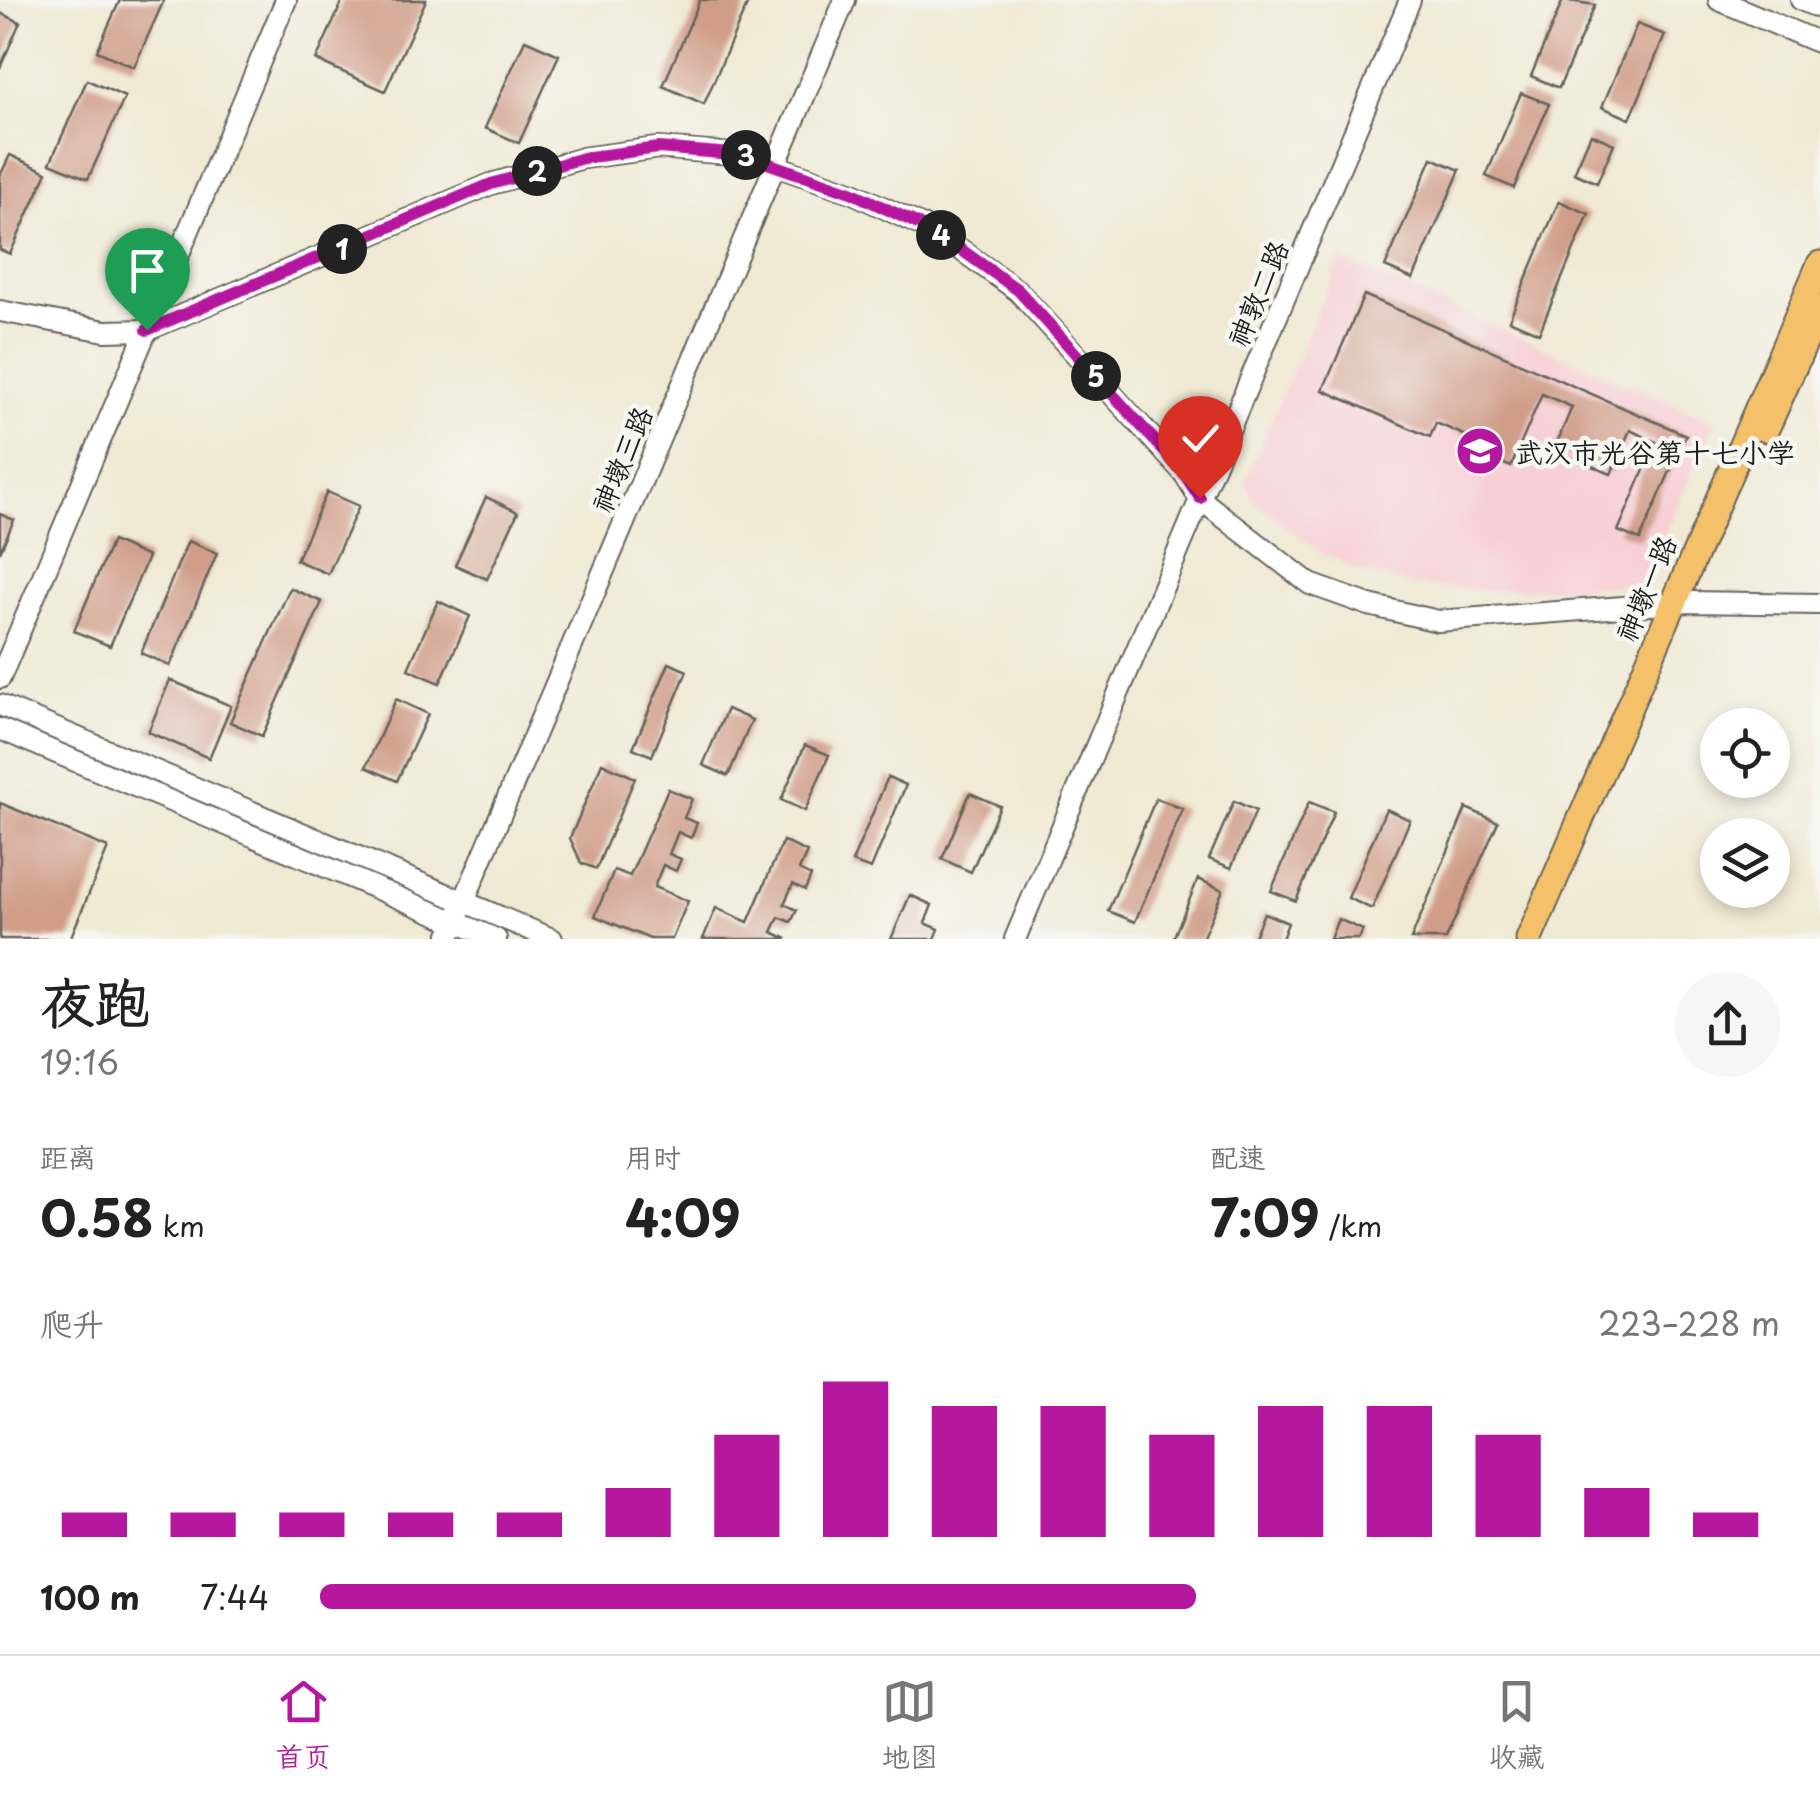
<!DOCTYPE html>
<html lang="zh">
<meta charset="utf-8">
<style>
body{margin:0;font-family:"Playpen Sans","LXGW WenKai TC",sans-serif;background:#f6f6f6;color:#222;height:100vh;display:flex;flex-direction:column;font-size:38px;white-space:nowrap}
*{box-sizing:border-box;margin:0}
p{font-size:32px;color:#767676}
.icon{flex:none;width:55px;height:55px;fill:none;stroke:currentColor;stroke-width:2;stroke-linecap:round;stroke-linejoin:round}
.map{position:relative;height:939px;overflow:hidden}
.panel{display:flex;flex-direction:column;background:#fff;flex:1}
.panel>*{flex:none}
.controls{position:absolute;left:1700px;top:708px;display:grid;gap:20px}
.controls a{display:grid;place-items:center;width:90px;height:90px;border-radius:50%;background:#fff;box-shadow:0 5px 15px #0003;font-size:50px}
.pin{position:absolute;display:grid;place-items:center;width:85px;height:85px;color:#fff;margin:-102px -42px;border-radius:50% 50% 50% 0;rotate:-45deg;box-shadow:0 0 10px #0007}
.pin .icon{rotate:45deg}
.km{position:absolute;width:50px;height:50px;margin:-25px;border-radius:50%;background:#222;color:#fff;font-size:28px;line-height:50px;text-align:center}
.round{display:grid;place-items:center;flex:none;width:105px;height:105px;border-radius:52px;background:#f6f6f6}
.headline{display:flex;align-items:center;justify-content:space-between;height:170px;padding:0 40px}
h1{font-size:55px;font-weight:700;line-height:75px}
.metrics{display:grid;grid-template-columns:repeat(3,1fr);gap:15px;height:170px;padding:10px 40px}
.metrics div{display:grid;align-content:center}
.metrics b{font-size:50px;font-weight:700}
.metrics small{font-size:28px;font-weight:400}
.metrics p{font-size:28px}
.chart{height:280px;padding:20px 40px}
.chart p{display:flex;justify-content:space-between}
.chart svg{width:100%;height:180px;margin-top:10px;stroke:#b5179e;stroke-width:6}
ul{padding:0 40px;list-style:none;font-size:32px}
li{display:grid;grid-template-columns:160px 120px 1fr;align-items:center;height:75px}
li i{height:25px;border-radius:12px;background:#b5179e}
.menu{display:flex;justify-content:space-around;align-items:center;height:140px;border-top:2px solid #e0e0e0;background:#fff;font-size:28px;color:#767676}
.menu a{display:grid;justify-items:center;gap:5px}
.menu .selected{color:#b5179e}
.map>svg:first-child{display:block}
</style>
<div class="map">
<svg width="1820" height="939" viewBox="0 0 1820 939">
<rect width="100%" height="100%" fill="#f6f6f2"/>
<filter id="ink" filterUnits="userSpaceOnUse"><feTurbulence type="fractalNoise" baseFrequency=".01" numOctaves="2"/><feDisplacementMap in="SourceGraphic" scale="20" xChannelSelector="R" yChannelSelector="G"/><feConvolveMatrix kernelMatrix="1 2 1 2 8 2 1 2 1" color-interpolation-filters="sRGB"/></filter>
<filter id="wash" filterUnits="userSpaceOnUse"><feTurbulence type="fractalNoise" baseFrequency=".0048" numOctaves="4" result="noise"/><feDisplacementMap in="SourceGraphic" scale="40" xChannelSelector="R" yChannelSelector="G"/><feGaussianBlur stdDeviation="2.25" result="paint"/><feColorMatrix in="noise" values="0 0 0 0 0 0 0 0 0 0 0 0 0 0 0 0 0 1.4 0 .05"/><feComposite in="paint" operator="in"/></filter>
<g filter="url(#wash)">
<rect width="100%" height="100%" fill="#f0e9d3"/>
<path fill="#f7cfd5" d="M1340 259 1714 422 1643 585 1482 590 1411 585 1360 572 1321 553 1253 500 1245 480Z"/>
<g id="blocks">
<g fill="#d09d89">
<path d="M120 0H164L134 67 97 51Z"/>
<path d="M343 0H426L385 91 316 60Z"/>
<path d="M700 0H749L704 104 663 86Z"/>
<path d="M1563 0 1595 5 1559 88 1531 76Z"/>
<path d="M0 13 20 22 0 68Z"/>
<path d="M1637 24 1665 35 1630 119 1602 107Z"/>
<path d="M525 40 559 55 519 143 485 128Z"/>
<path d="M87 80 125 97 88 179 50 163Z"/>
<path d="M1521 93 1549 104 1514 188 1486 176Z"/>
<path d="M1591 134 1614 144 1597 183 1574 173Z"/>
<path d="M10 155 47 172 10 254 0 250V176Z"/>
<path d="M1432 158 1460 170 1413 279 1385 267Z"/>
<path d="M1559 201 1589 214 1539 333 1509 320Z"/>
<path d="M1364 295 1686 435 1640 540 1618 531 1656 442 1630 430 1611 474 1554 450 1572 407 1542 394 1511 467 1479 453 1483 443 1436 423 1430 437 1323 390Z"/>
<path d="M327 492 359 506 328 574 296 560Z"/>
<path d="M486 497 518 512 487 579 455 565Z"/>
<path d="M0 514 14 520 0 552Z"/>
<path d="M112 541 148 557 110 646 74 631Z"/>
<path d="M188 541 217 553 170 666 141 653Z"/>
<path d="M290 588 322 602 262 736 230 722Z"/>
<path d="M438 601 470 616 440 683 408 669Z"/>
<path d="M669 663 687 671 652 756 633 748Z"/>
<path d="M170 680 231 706 209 758 148 732Z"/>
<path d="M396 699 428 714 397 781 366 767Z"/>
<path d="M727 709 752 720 728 776 703 765Z"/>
<path d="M805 745 829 755 805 811 781 800Z"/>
<path d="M602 763 635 778 596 869 581 863 570 838Z"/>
<path d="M888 777 906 785 871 869 852 862Z"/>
<path d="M668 789 692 799 684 818 697 823 691 838 678 832 669 854 681 859 676 871 663 865 654 887 688 901 672 939H650L595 916 614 870 630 876Z"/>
<path d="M970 793 1000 806 971 872 942 859Z"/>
<path d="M1156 798 1183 809 1135 922 1108 911Z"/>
<path d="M1234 801 1256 811 1231 868 1209 859Z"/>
<path d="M1309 802 1334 812 1296 901 1271 891Z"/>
<path d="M0 803 108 848 70 939H0Z"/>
<path d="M1466 808 1498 822 1446 939H1411Z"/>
<path d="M1386 809 1410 820 1372 909 1348 898Z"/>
<path d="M783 841 807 852 799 870 811 876 805 890 793 884 784 904 797 910 791 922 779 917 772 932 787 939H703L716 908 748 922Z"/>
<path d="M1198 879 1223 890 1202 939H1173Z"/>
<path d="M910 895 932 905 925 923 939 929 935 939H891Z"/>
<path d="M1264 913 1288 923 1282 939H1253Z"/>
<path d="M1338 919 1363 930 1359 939H1330Z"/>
</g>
</g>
</g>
<g filter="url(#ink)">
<use href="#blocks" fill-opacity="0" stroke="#66645c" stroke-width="2.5"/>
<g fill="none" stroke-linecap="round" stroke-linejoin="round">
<g stroke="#66645c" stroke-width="24">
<g id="minor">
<path d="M1719 0 1820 43"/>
<path d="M1801 0 1820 8"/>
<path d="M0 311 105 331 147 330 491 184 583 158 658 148 744 155 851 192 939 234 1018 291 1184 473 1200 499 1310 584 1369 605 1438 621 1689 602 1820 604"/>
<path d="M0 678 286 0"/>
<path d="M0 705 552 939"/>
<path d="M0 729 496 939"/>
<path d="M448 939 845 0"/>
<path d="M1015 939 1410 0"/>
</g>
</g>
<g stroke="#66645c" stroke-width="29">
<g id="major">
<path d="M1766 429 1820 308"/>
<path d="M1529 939 1820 264"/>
</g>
</g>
<use href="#minor" stroke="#fff" stroke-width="20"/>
<use href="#major" stroke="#f4c16a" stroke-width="25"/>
</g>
</g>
<g fill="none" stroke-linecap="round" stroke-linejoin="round" filter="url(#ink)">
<g stroke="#fff" stroke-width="20">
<path id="route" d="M147 330 491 184 583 158 658 148 744 155 851 192 939 234 1018 290 1184 473 1200 498"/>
</g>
<use href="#route" stroke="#b5179e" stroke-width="12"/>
</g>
<defs>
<g id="school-disc" transform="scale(2.5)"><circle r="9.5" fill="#b5179e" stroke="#f6f6f2"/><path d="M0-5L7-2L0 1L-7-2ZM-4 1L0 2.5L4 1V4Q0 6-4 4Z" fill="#fff"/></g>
</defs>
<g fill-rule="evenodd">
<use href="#school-disc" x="1480" y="451"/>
</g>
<g text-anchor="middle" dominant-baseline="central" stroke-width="9" stroke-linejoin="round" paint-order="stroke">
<g font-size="28" fill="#1c1c1c" stroke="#f6f6f2">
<text transform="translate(1257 293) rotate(-67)">神敦二路</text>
<text transform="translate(621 459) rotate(-67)">神墩三路</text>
<text transform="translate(1645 588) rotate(-67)">神墩一路</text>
</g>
<g font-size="28" fill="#1c1c1c" stroke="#f6f6f2" text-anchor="start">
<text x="1515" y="451">武汉市光谷第十七小学</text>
</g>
</g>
</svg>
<div class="controls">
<a><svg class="icon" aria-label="locate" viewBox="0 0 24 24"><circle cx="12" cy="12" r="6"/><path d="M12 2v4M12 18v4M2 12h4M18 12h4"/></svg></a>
<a><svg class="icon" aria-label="layers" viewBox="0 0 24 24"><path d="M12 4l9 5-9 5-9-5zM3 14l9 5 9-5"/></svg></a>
</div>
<div class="pin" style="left:147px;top:330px;background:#1e9e55"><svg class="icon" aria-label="arrive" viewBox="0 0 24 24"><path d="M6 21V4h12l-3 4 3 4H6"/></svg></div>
<div class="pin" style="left:1200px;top:498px;background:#d93025"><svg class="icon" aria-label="check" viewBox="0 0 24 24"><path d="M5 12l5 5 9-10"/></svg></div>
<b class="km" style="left:342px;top:249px">1</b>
<b class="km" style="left:537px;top:171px">2</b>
<b class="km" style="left:746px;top:155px">3</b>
<b class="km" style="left:941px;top:235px">4</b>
<b class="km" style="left:1096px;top:376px">5</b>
</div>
<section class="panel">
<div class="headline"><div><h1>夜跑</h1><p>19:16</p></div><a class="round"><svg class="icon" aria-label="share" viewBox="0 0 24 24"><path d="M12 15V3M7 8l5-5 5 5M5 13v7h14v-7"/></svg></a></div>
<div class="metrics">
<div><p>距离</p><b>0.58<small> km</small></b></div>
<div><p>用时</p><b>4:09</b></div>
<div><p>配速</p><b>7:09<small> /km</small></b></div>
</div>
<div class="chart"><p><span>爬升</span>223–228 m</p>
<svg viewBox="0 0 160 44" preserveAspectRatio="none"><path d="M5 44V38M15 44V38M25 44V38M35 44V38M45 44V38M55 44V32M65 44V19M75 44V6M85 44V12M95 44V12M105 44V19M115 44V12M125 44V12M135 44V19M145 44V32M155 44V38"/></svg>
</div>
<ul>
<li><b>100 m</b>7:44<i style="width:60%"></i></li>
</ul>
</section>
<nav class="menu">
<a class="selected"><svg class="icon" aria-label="home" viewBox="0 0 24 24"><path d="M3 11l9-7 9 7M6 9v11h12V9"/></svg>首页</a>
<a><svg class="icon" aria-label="map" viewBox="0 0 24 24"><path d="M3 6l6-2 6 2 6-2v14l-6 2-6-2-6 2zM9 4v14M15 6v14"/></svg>地图</a>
<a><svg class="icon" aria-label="saved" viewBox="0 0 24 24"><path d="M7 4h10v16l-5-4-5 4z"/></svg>收藏</a>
</nav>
